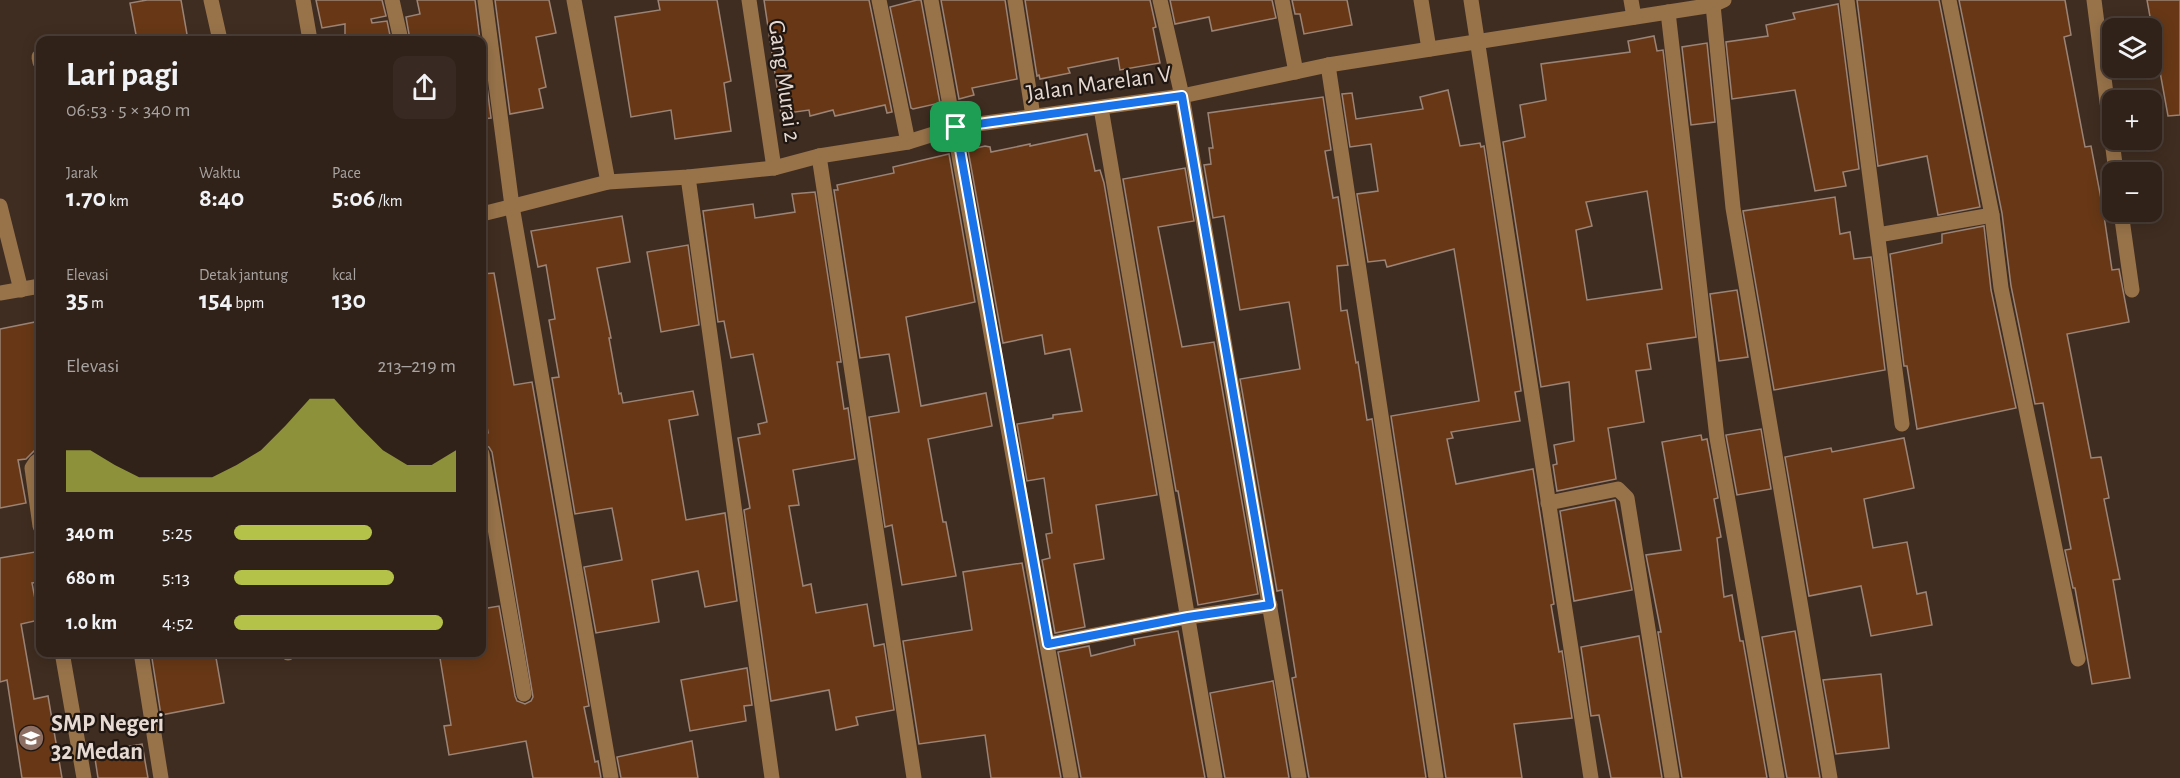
<!DOCTYPE html>
<html lang="id">
<meta charset="utf-8">
<style>
body{margin:0;font-family:"Alegreya Sans",sans-serif;background:#382a22;color:#f1f3f6;height:100vh;display:flex;flex-direction:column;font-size:22px;white-space:nowrap}
*{box-sizing:border-box;margin:0}
p{font-size:20px;color:#a8a4a2}
.icon{flex:none;width:33px;height:33px;fill:none;stroke:currentColor;stroke-width:2;stroke-linecap:round;stroke-linejoin:round}
.map{position:relative;flex:1;overflow:hidden}
.drawer{position:absolute;left:36px;top:36px;width:450px;height:621px;display:flex;flex-direction:column;background:#302219;border-radius:12px;box-shadow:0 3px 15px #0003,0 0 0 2px #4b3f38}
.drawer>*{flex:none}
.tools{position:absolute;left:2102px;top:18px;display:grid;gap:12px}
.tools a{display:grid;place-items:center;width:60px;height:60px;border-radius:12px;background:#302219;box-shadow:0 3px 15px #0003,0 0 0 2px #4b3f38;font-size:30px}
.pin{position:absolute;display:grid;place-items:center;width:51px;height:51px;color:#fff;margin:-26px;border-radius:12px;box-shadow:0 3px 9px #0006}
.round{display:grid;place-items:center;flex:none;width:63px;height:63px;border-radius:12px;background:#382a22}
.headline{display:flex;align-items:center;justify-content:space-between;height:102px;padding:0 30px}
h1{font-size:33px;font-weight:600;line-height:45px}
.figures{display:grid;grid-template-columns:repeat(3,1fr);gap:9px;height:102px;padding:6px 30px}
.figures div{display:grid;align-content:center}
.figures b{font-size:26px;font-weight:600}
.figures small{font-size:16px;font-weight:400}
.figures p{font-size:16px}
.chart{height:168px;padding:12px 30px}
.chart p{display:flex;justify-content:space-between}
.chart svg{width:100%;height:108px;margin-top:6px;fill:#b5c249;opacity:.7}
ul{padding:0 30px;list-style:none;font-size:20px}
li{display:grid;grid-template-columns:96px 72px 1fr;align-items:center;height:45px}
li i{height:15px;border-radius:8px;background:#b5c249}
.map>svg:first-child{display:block}
</style>
<div class="map">
<svg width="2180" height="778" viewBox="0 0 2180 778">
<rect width="100%" height="100%" fill="#402d21"/>
<g fill="#683816" stroke="#9b8476" stroke-width="1.5" fill-rule="evenodd">
<path d="M147 0H181L188 40H137L130 3Z"/>
<path d="M316 0H382L386 16 371 19 372 23 387 21 391 40H345V24L322 28Z"/>
<path d="M417 0H475L480 40H410L406 17 420 14Z"/>
<path d="M495 0H549L556 33 536 37 546 87 539 89 543 108 510 114Z"/>
<path d="M658 0H717L731 81 724 83 731 131 675 139 671 110 631 117 615 17 660 10Z"/>
<path d="M764 0H869L892 112 887 113 885 105 835 116 833 110 810 116 809 110 781 114Z"/>
<path d="M917 0H921L940 103 913 109 911 108 890 7Z"/>
<path d="M941 0H1005L1017 79 972 88 974 95 959 99Z"/>
<path d="M1025 0H1150L1156 27 1153 28 1160 63 1120 70 1118 58 1068 68 1070 73 1040 79 1039 75 1037 76Z"/>
<path d="M1170 0H1272L1276 18 1212 31 1209 17 1175 24Z"/>
<path d="M1292 0H1347L1352 25 1304 34 1300 14H1295Z"/>
<path d="M1857 0H1939L1980 207 1938 215 1927 156 1878 166Z"/>
<path d="M1959 0H2065L2071 35 2064 37 2085 147 2091 146 2103 209 2112 270 2119 269 2129 322 2067 334 2091 458 2101 457 2109 498 2104 499 2120 579 2113 580 2130 678 2092 684 2075 588H2073L2065 550 2071 549 2055 465 2043 403 2035 404 2011 286 2002 213Z"/>
<path d="M2147 0H2180V115L2168 116Z"/>
<path d="M1838 4 1859 169 1843 172 1846 186 1815 191 1795 90 1732 99 1726 42 1768 36 1766 25 1795 19 1793 13Z"/>
<path d="M1654 36 1657 51 1663 50 1696 337 1647 344 1651 369 1636 371 1644 422 1608 428 1616 479 1557 491 1553 465 1557 464 1554 445 1574 441 1569 382 1541 387 1503 142 1525 137 1520 105 1546 100 1541 64 1630 52 1628 41ZM1647 191 1662 289 1587 300 1576 230 1592 226 1586 202Z"/>
<path d="M1707 43 1715 122 1691 125 1682 47Z"/>
<path d="M482 48 491 118 482 119Z"/>
<path d="M1448 90 1460 146 1480 143 1481 147 1484 146 1521 391 1515 392 1520 421 1451 432 1453 438 1447 439 1456 484 1533 469 1554 604 1551 605 1559 652 1562 651 1572 718 1514 724 1522 778H1446L1391 416 1479 401 1454 249 1387 267 1385 260 1368 262 1357 194 1378 191 1371 144 1350 147 1342 94 1352 93 1356 119 1423 109 1420 97Z"/>
<path d="M1323 97 1331 150 1325 151 1333 198 1338 197 1348 265 1337 266 1341 311 1347 310 1356 363 1358 362 1367 420 1372 419 1426 778H1309L1292 678 1296 677 1282 590 1277 591 1240 379 1300 369 1289 302 1240 310 1224 216 1213 218 1204 165 1211 164 1209 148H1213L1208 113Z"/>
<path d="M1087 134 1095 171 1100 170 1104 183 1157 495 1096 505 1104 559 1074 564 1085 627 1055 633 1042 560 1050 558 1046 534 1052 533 1044 478 1027 481 1017 424 1053 418V415L1082 411 1070 349 1045 354 1042 335 1003 343 968 150 985 146 990 147 991 152 1030 144V146Z"/>
<path d="M949 154 975 302 906 317 921 406 986 393 992 426 928 439 943 522H946L956 576 902 585 892 525 885 527 869 417 899 412 889 354 860 358 834 190H838L837 185 894 173 893 167Z"/>
<path d="M1185 168 1194 221 1158 227 1182 347 1214 342 1258 594 1198 605 1178 491H1176L1123 179Z"/>
<path d="M815 192 841 362H837L844 409 848 408 855 459 793 470 799 505 789 506 803 586 811 584 816 613 867 604 874 646 884 644 894 710 856 717 858 725 836 730 829 690 771 701 744 510 750 508 738 438 760 434 758 424 767 422 753 354 731 358 724 321 718 322 703 211 753 204 755 218 795 212 792 194Z"/>
<path d="M1835 197 1840 234 1850 232 1854 259 1871 257 1885 370 1774 390 1743 211Z"/>
<path d="M622 216 630 262 597 268 611 338H609L619 394 621 393 623 403 693 391 698 415 669 420 686 520 725 513 737 601 705 607 698 571 652 580 659 622 596 633 584 567 622 560 612 508 575 514 552 378 559 377 549 320 555 319 546 265 538 267 531 231Z"/>
<path d="M1984 226 1991 290 2016 408 1917 429 1907 366H1904L1890 254 1942 243V234Z"/>
<path d="M688 245 699 325 661 332 647 252Z"/>
<path d="M494 273 514 385 532 382 589 706 584 707 595 762 598 761 601 778H533L526 741 449 755 444 726 451 725 439 652H482V609L499 606 515 696 517 701 525 704 531 701 533 697 492 452 489 447 482 444V434L488 433 482 394V274Z"/>
<path d="M1737 290 1748 357 1719 361 1710 294Z"/>
<path d="M40 321V449L34 451 26 459 18 460 26 503 0 508V329Z"/>
<path d="M1761 429 1771 489 1737 495 1726 435Z"/>
<path d="M1701 435 1702 440 1707 439 1718 498 1714 499 1721 537 1717 538 1724 597 1732 595 1740 641H1743L1767 778H1682L1658 632H1661L1646 555 1681 550 1662 442Z"/>
<path d="M1904 438 1914 488 1864 499 1873 548 1907 542 1917 594 1926 592 1932 625 1871 636 1861 586 1809 596 1785 457 1831 448 1832 452Z"/>
<path d="M1615 500 1632 590 1574 601 1560 511Z"/>
<path d="M35 552 40 582 32 583 39 620 21 624 34 699 48 696 62 778H22L7 680 0 682V558Z"/>
<path d="M1022 563 1061 778H991L985 735 919 744 903 641 972 630 963 572Z"/>
<path d="M1178 631 1205 778H1081L1058 652 1089 646 1091 656 1135 645 1134 639Z"/>
<path d="M1795 631 1820 778H1787L1762 637Z"/>
<path d="M1639 636 1662 778H1611L1599 715 1591 716 1581 647Z"/>
<path d="M151 652H215L224 703 161 715Z"/>
<path d="M747 668 752 705 744 706 746 721 690 731 681 680Z"/>
<path d="M1881 674 1889 748 1836 754 1823 680Z"/>
<path d="M1273 681 1289 778H1225L1210 693Z"/>
<path d="M692 741 698 778H621L617 757Z"/>
<path d="M142 744 148 778H98L94 752Z"/>
</g>
<g fill="none" stroke-linecap="round" stroke-linejoin="round">
<g stroke="#98734a" stroke-width="15">
<path d="M211 0 220 40"/>
<path d="M303 0 310 40"/>
<path d="M392 0 401 40"/>
<path d="M485 0 512 206 611 778"/>
<path d="M574 0 608 182"/>
<path d="M749 0 774 168"/>
<path d="M879 0 908 142"/>
<path d="M931 0 1071 778"/>
<path d="M1015 0 1033 116"/>
<path d="M1160 0 1182 96 1299 778"/>
<path d="M1282 0 1296 72"/>
<path d="M1421 0 1429 49"/>
<path d="M1471 0 1591 778"/>
<path d="M1631 0 1634 17"/>
<path d="M1847 0 1902 424"/>
<path d="M1949 0 1992 215 2001 288 2078 659"/>
<path d="M2094 0 2116 172"/>
<path d="M1713 5 1733 208 1830 778"/>
<path d="M1668 12 1717 438 1777 778"/>
<path d="M39 57 40 62"/>
<path d="M1328 65 1436 778"/>
<path d="M1101 108 1215 778"/>
<path d="M819 156 914 778"/>
<path d="M688 177 772 778"/>
<path d="M0 206 21 290"/>
<path d="M2121 212 2132 290"/>
<path d="M482 214 608 182 688 177 774 168 819 156 908 142 956 127 1182 96 1328 65 1713 5 1724 0"/>
<path d="M1878 235 1992 215"/>
<path d="M0 293 40 286"/>
<path d="M482 454 524 694"/>
<path d="M40 459 36 462 32 468 40 526"/>
<path d="M1548 503 1618 489 1627 498 1672 778"/>
<path d="M1048 644 1188 617 1270 605"/>
<path d="M62 652 84 778"/>
<path d="M141 652 161 778"/>
<path d="M288 652V653"/>
</g>
</g>
<g fill="none" stroke-linecap="round" stroke-linejoin="round">
<g stroke="#fff" stroke-width="12">
<path id="route" d="M1182 96 1270 605 1188 617 1048 644 956 127Z"/>
</g>
<use href="#route" stroke="#1a73e8" stroke-width="8"/>
</g>
<defs>
<g id="school-disc" transform="scale(1.35)"><circle r="9.5" fill="#8d6e63" stroke="#201712"/><path d="M0-5L7-2L0 1L-7-2ZM-4 1L0 2.5L4 1V4Q0 6-4 4Z" fill="#fff"/></g>
</defs>
<g fill-rule="evenodd">
<use href="#school-disc" x="31" y="738"/>
</g>
<g text-anchor="middle" dominant-baseline="central" stroke-width="4.5" stroke-linejoin="round" paint-order="stroke">
<g font-size="24" fill="#e6dad2" stroke="#201712">
<text transform="translate(784 81) rotate(82)">Gang Murai 2</text>
<text transform="translate(1099 84) rotate(-8)">Jalan Marelan V</text>
</g>
<g font-size="24" font-weight="bold" fill="#e6dad2" stroke="#201712" text-anchor="start">
<text x="51" y="724">SMP Negeri<tspan x="51" dy="28">32 Medan</tspan></text>
</g>
</g>
</svg>
<div class="tools">
<a><svg class="icon" aria-label="layers" viewBox="0 0 24 24"><path d="M12 4l9 5-9 5-9-5zM3 14l9 5 9-5"/></svg></a>
<a>+</a>
<a>−</a>
</div>
<div class="pin" style="left:956px;top:127px;background:#1e9e55"><svg class="icon" aria-label="arrive" viewBox="0 0 24 24"><path d="M6 21V4h12l-3 4 3 4H6"/></svg></div>
<section class="drawer">
<div class="headline"><div><h1>Lari pagi</h1><p>06:53 · 5 × 340 m</p></div><a class="round"><svg class="icon" aria-label="share" viewBox="0 0 24 24"><path d="M12 15V3M7 8l5-5 5 5M5 13v7h14v-7"/></svg></a></div>
<div class="figures">
<div><p>Jarak</p><b>1.70<small> km</small></b></div>
<div><p>Waktu</p><b>8:40</b></div>
<div><p>Pace</p><b>5:06<small> /km</small></b></div>
</div>
<div class="figures">
<div><p>Elevasi</p><b>35<small> m</small></b></div>
<div><p>Detak jantung</p><b>154<small> bpm</small></b></div>
<div><p>kcal</p><b>130</b></div>
</div>
<div class="chart"><p><span>Elevasi</span>213–219 m</p>
<svg viewBox="0 0 160 44" preserveAspectRatio="none"><path d="M0 44V27L10 27L20 33L30 38L40 38L50 38L60 38L70 33L80 27L90 17L100 6L110 6L120 17L130 27L140 33L150 33L160 27V44z"/></svg>
</div>
<ul>
<li><b>340 m</b>5:25<i style="width:62%"></i></li>
<li><b>680 m</b>5:13<i style="width:72%"></i></li>
<li><b>1.0 km</b>4:52<i style="width:94%"></i></li>
</ul>
</section>
</div>
